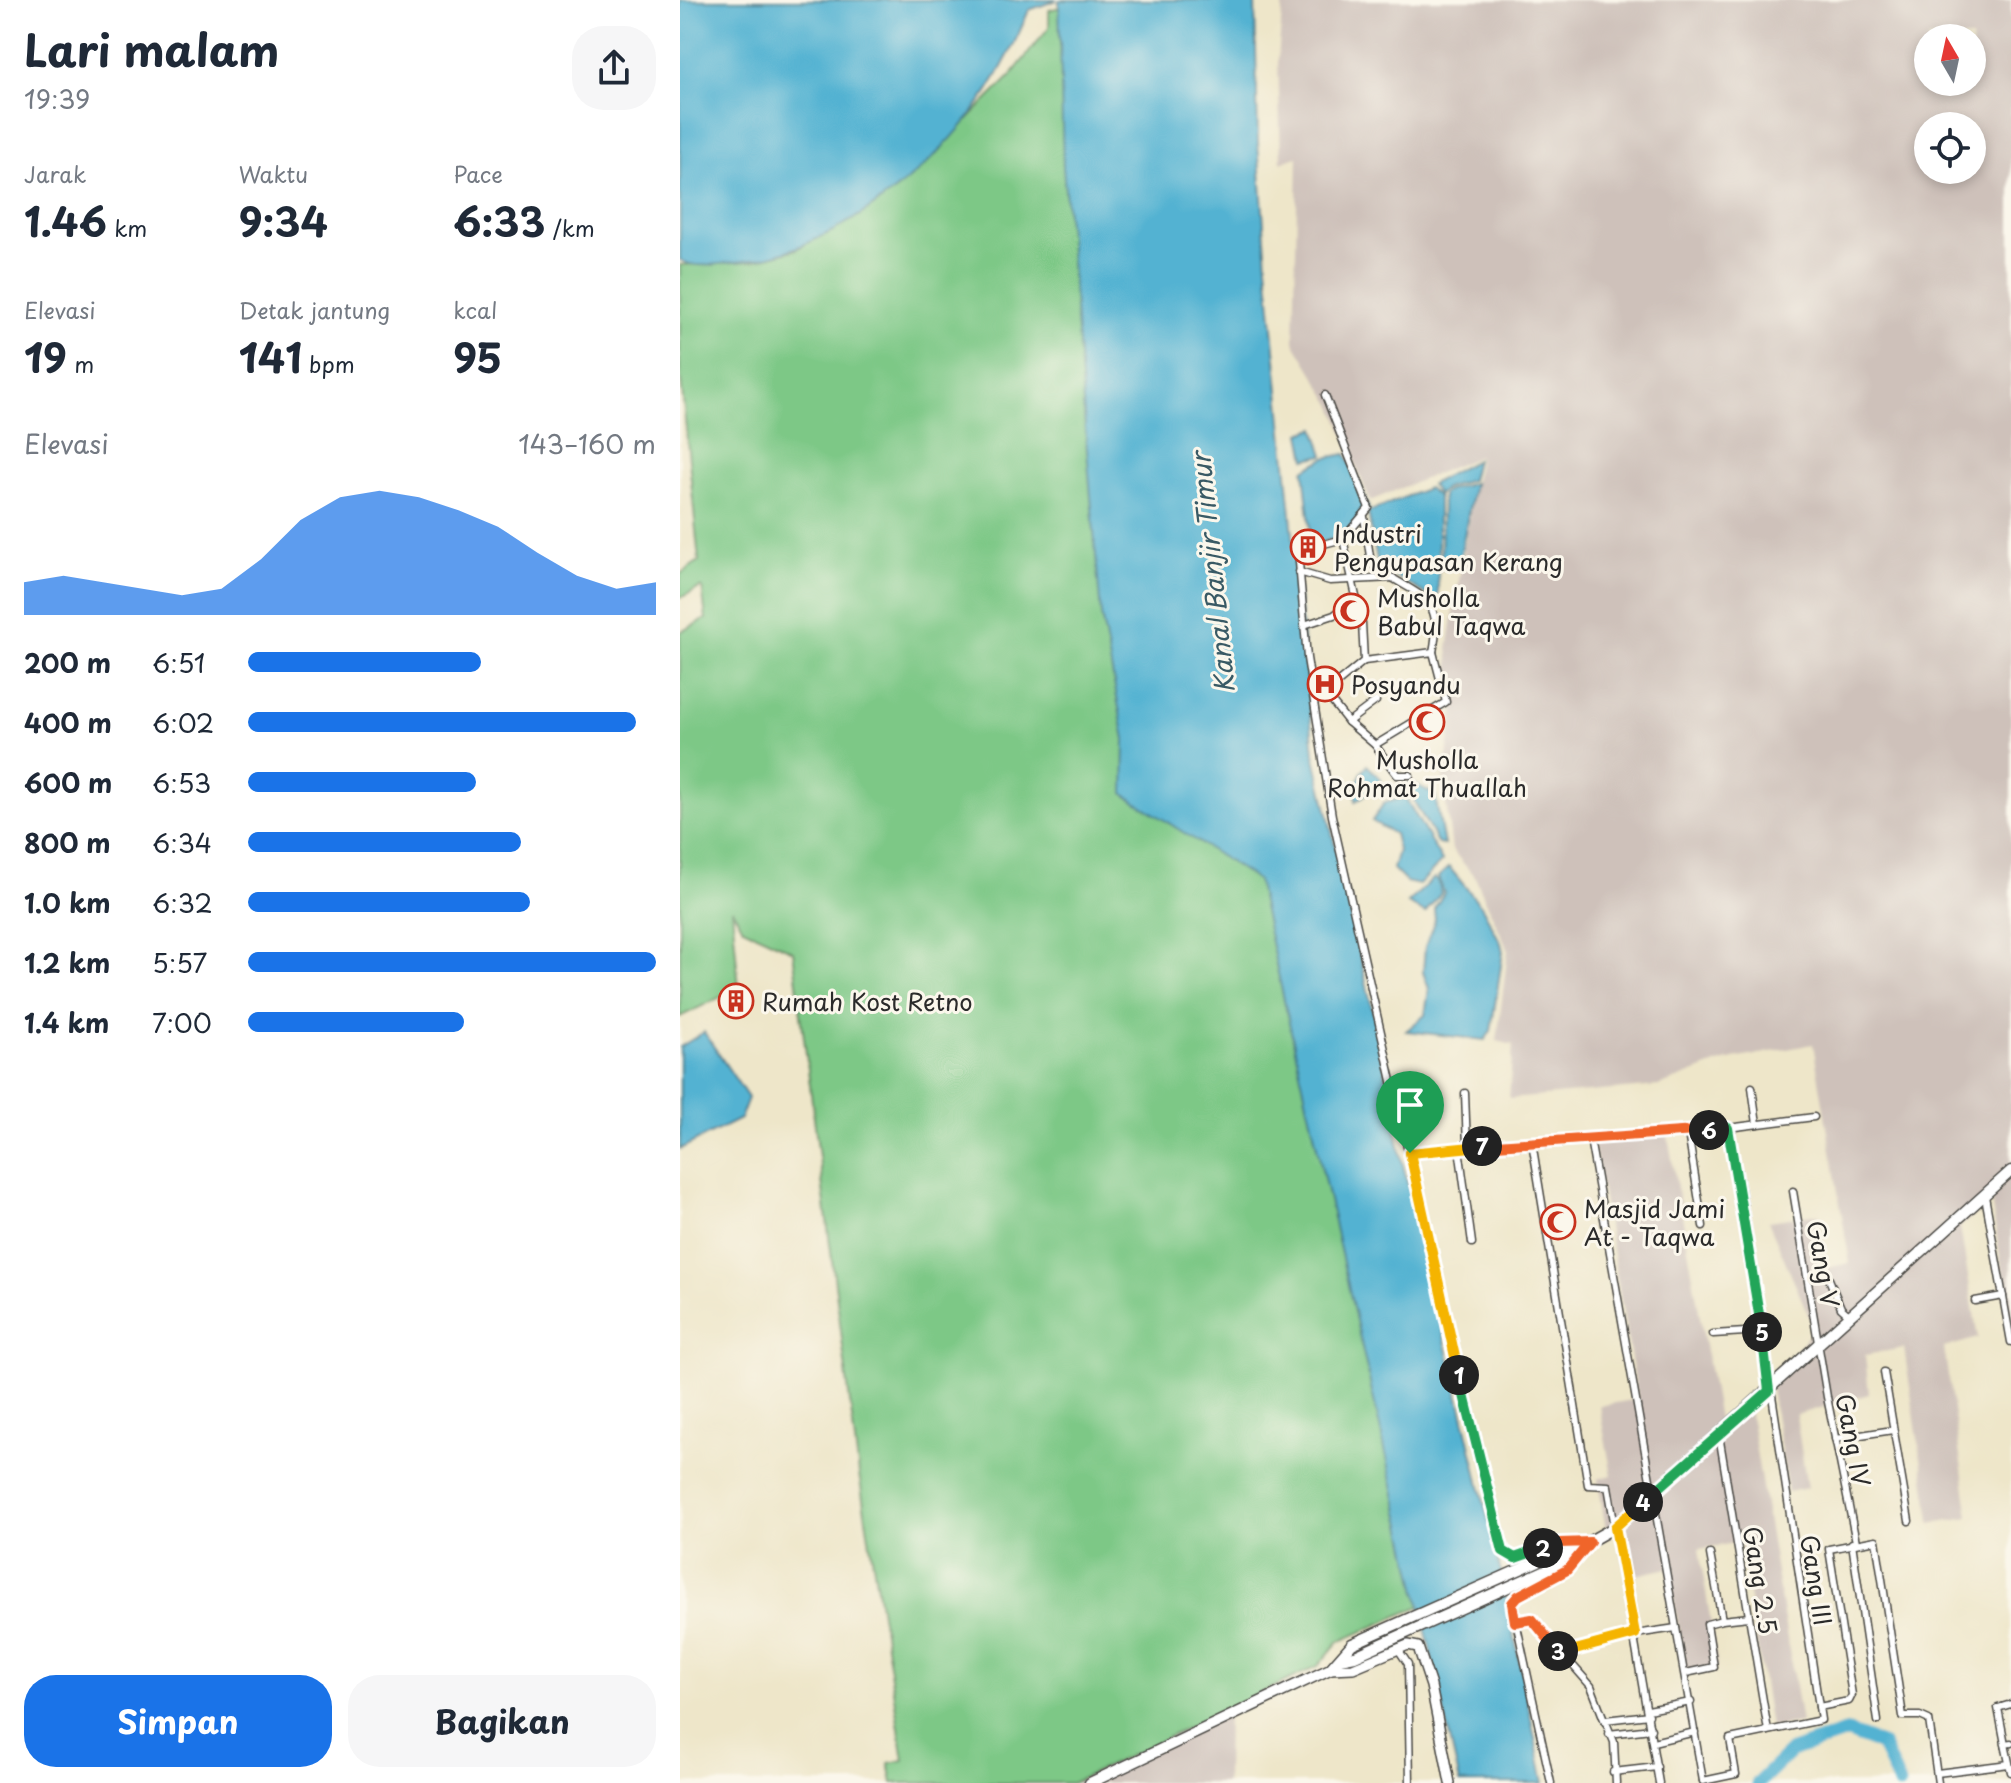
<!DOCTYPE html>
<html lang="id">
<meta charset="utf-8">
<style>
body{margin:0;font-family:"Playpen Sans",sans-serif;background:#f6f6f7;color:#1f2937;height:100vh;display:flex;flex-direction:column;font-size:30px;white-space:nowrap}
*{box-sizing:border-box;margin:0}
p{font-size:26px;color:#747a83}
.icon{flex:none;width:44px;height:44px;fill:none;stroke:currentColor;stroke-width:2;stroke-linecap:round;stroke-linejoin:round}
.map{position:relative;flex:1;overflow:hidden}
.details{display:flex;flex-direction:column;background:#fff;width:680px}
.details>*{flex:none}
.needle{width:52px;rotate:351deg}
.fabs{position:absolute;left:1234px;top:24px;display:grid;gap:16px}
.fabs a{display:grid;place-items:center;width:72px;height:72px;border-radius:50%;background:#fff;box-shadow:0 4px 12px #0003;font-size:40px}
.pin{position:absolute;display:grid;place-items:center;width:68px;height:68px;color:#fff;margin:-82px -34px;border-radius:50% 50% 50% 0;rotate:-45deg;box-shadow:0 0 8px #0007}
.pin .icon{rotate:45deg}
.km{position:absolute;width:40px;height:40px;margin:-20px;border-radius:50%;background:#222;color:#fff;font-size:22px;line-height:40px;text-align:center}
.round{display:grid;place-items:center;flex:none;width:84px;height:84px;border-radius:32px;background:#f6f6f7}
.summary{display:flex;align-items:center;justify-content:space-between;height:136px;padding:0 24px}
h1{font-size:44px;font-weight:700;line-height:60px}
.stats{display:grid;grid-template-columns:repeat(3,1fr);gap:12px;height:136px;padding:8px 24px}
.stats div{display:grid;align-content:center}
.stats b{font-size:40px;font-weight:700}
.stats small{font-size:22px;font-weight:400}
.stats p{font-size:22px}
.chart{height:224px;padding:16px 24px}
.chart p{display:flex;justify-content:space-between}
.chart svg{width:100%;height:144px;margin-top:8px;fill:#1a73e8;opacity:.7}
.action{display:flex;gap:16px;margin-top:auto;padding:16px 24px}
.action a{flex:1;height:92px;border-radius:32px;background:#1a73e8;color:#fff;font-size:32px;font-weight:700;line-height:92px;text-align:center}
.action a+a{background:#f6f6f7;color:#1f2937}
ul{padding:0 24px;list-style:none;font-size:26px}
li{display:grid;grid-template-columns:128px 96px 1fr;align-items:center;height:60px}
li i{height:20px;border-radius:10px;background:#1a73e8}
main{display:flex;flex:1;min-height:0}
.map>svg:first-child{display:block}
</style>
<main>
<section class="details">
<div class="summary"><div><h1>Lari malam</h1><p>19:39</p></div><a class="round"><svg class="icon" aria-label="share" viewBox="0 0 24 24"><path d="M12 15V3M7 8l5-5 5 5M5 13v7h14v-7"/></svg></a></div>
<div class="stats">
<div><p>Jarak</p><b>1.46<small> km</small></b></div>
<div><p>Waktu</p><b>9:34</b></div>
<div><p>Pace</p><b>6:33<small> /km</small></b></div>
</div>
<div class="stats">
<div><p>Elevasi</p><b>19<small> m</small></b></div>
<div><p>Detak jantung</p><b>141<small> bpm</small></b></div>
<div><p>kcal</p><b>95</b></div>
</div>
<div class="chart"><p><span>Elevasi</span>143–160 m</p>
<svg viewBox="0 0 160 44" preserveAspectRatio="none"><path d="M0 44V34L10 32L20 34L30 36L40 38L50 36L60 27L70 15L80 8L90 6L100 8L110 12L120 17L130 25L140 32L150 36L160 34V44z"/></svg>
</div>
<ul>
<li><b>200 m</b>6:51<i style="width:57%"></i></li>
<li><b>400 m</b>6:02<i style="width:95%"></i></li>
<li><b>600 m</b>6:53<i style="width:56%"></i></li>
<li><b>800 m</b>6:34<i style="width:67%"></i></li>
<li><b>1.0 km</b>6:32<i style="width:69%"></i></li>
<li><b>1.2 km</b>5:57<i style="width:100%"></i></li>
<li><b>1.4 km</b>7:00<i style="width:53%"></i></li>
</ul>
<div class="action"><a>Simpan</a><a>Bagikan</a></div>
</section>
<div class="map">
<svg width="1331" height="1783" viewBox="0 0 1331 1783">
<rect width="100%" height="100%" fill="#fbf7ec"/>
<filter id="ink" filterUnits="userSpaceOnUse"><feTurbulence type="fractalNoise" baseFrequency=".0125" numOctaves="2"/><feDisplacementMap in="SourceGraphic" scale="16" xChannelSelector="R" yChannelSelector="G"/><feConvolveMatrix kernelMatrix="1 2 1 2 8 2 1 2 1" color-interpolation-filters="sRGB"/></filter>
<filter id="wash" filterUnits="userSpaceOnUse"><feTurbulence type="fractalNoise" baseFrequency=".006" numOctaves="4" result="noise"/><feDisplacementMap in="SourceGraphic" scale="32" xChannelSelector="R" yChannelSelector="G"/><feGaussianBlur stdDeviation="1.8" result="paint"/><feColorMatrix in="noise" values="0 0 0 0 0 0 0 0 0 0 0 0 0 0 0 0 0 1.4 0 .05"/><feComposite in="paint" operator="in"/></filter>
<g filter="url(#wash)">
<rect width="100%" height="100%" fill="#eee6c9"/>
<g fill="#cec1ba" fill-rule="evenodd">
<path d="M603 0H1331V1324L1311 1201 1280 1227 1298 1338 1264 1348 1289 1517 1251 1523 1224 1348 1185 1355 1189 1394 1116 1415 1127 1488 1108 1492 1090 1384 1134 1328 1088 1221 1139 1214 1147 1268 1170 1263 1133 1044 1044 1061 979 1086 829 1099 833 1045 817 1041 828 950 795 877 772 850 763 779 774 714 768 648 799 456 690 501 653 406 614 342 618 157 601 162 598 59ZM1248 38H1292V82H1248ZM1248 126H1292V170H1248Z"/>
<path d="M987 1131 1040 1430 1069 1408 1121 1723 1090 1727 1061 1542 1019 1549 1038 1667 1007 1673 988 1568 947 1577 937 1531 927 1537 918 1479 932 1475 919 1406 958 1399 912 1134Z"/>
<path d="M547 1709 546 1783H392L435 1760Z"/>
</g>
<path fill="#7dc886" stroke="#547a58" stroke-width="2" d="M383 6 745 1604 658 1642 638 1666 392 1783H213L209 1763 224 1760 179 1474 113 951 63 928 52 909 59 988 0 1017V632L26 619 22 587 0 598V574L19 561 0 369V265L73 261 117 249 196 203 240 167 329 78 369 27V10Z"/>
<g fill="#53b2d2" stroke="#3f6e7e" stroke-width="2">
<path d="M0 0H377L349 10C335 44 315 83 293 112 242 181 140 256 54 262 36 264 16 269 0 260Z"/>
<path d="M379 0H575L578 143 587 266 634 753 700 1044 720 1152 824 1585 864 1783H780L577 880 444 794 445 739 421 615 383 167Z"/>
<path d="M635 428 644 455 626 459 621 433Z"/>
<path d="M666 454 689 508 663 536 640 543 631 536 624 470 645 458Z"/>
<path d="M796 460 791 480 765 488 758 495 751 484Z"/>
<path d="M794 483 778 569H761L762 495 768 490Z"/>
<path d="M748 488 758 497V595L754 599 698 566 688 512Z"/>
<path d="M687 765 701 779 699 785 676 801C674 789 679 774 687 765Z"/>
<path d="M730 781 755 795 764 845 758 844 726 787Z"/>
<path d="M725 797 762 861 739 885 726 882 713 869 718 850 714 834 692 821 704 803Z"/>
<path d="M769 867 802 907 821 943 823 952 811 1031 805 1040 726 1031 745 1015 749 989 743 972 745 947 755 919 754 909 764 893 758 877Z"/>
<path d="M754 878 759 882 761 893 745 913 728 903Z"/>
<path d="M24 1032 68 1098 60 1119 0 1149V1047Z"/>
</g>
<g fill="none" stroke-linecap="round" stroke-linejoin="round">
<path stroke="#53b2d2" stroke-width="14" d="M1078 1783 1111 1751 1167 1732 1202 1745 1219 1783"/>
</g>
</g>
<g filter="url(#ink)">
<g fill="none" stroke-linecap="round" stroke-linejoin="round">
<g stroke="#484743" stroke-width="9">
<g id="street">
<path d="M645 395 689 508 663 539 682 623 684 661 753 652 766 702 695 745"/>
<path d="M684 517 691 563C730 596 766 589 753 652"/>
<path d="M663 539 640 545 617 538 627 658 652 816 787 1412 824 1554 835 1558 880 1543 902 1542"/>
<path d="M619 572 650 581 713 578"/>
<path d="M624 625 654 615 675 598"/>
<path d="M696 701 668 722 695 745 717 775H730"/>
<path d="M668 722 645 693 684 661"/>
<path d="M1072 1087 1077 1124"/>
<path d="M785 1093 787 1147"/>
<path d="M1008 1133 1023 1226"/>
<path d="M910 1139 1023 1781"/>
<path d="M852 1142 908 1485 928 1486 979 1783"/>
<path d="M779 1148 792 1243"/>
<path d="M730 1153 1008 1133 1134 1117"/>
<path d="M1113 1191 1147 1397 1176 1542"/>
<path d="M1305 1196 1331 1342"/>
<path d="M1149 1279 1161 1308 1170 1316"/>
<path d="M1295 1301 1323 1296"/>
<path d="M1033 1334 1082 1331"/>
<path d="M1204 1372 1229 1521"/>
<path d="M1039 1435 1088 1731"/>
<path d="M1155 1439 1213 1430"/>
<path d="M1172 1543 1198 1721"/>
<path d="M1030 1554 1042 1620 1069 1617"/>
<path d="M835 1622 852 1619 911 1686 925 1722"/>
<path d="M718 1649 728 1664 730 1783"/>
<path d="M880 1654 949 1635 996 1628"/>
<path d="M1006 1673 1034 1667 1027 1624 1042 1620"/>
<path d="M1139 1707 1169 1701 1172 1695 1149 1549 1196 1540 1223 1716H1240L1249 1720 1258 1783"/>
<path d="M968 1710 1011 1702"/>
<path d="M929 1734 971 1729"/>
<path d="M973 1742 1015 1732"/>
<path d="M1331 1743 1325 1744 1331 1772"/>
<path d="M1325 1744 1318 1708 1331 1704"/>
<path d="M933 1772 977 1767"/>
<path d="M1257 1773 1329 1764"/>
<path d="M1023 1781 1056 1774 1050 1739 1141 1720 1061 1190 1048 1128"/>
<path d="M871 1783 832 1603 838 1596 887 1570 908 1545"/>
<path d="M936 1783 934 1742 925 1720 969 1715"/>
</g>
</g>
<g stroke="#484743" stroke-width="12">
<path id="secondary" d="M650 1669 673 1668 728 1645 738 1647 751 1686 770 1783"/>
</g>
<g stroke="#484743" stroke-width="13">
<g id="primary">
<path d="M660 1659 675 1656 877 1565 885 1555 935 1527 1331 1171"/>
<path d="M410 1783 650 1669 672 1644 872 1555H885"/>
</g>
</g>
<use href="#street" stroke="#fff" stroke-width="6"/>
<use href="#secondary" stroke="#fff" stroke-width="9"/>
<use href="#primary" stroke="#fff" stroke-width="10"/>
</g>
</g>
<g fill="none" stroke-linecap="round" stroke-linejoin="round" filter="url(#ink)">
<g stroke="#fff" stroke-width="16">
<path id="split-1" d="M730 1153 779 1375"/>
</g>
<g stroke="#fff" stroke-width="16">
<path id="split-2" d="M779 1375 823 1551 835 1558 863 1548"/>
</g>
<g stroke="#fff" stroke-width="16">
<path id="split-3" d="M863 1548 880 1543 910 1542 887 1570 838 1596 832 1603 835 1622 852 1619 878 1651"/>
</g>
<g stroke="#fff" stroke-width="16">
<path id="split-4" d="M878 1651 880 1654 955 1634 935 1527 963 1502"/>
</g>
<g stroke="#fff" stroke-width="16">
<path id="split-5" d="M963 1502 1089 1391 1082 1332"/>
</g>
<g stroke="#fff" stroke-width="16">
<path id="split-6" d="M1029 1130 1048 1128 1082 1332"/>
</g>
<g stroke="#fff" stroke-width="16">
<path id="split-7" d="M802 1146 1029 1130"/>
</g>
<g stroke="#fff" stroke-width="16">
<path id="split-8" d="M730 1153 802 1146"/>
</g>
<use href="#split-1" stroke="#f5b400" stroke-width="10"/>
<use href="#split-2" stroke="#22a559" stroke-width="10"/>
<use href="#split-3" stroke="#f0652b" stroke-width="10"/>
<use href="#split-4" stroke="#f5b400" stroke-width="10"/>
<use href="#split-5" stroke="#22a559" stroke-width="10"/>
<use href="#split-6" stroke="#22a559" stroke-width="10"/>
<use href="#split-7" stroke="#f0652b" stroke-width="10"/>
<use href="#split-8" stroke="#f5b400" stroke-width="10"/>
</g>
<defs>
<g id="building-ring" transform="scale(1.8)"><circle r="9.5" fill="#fbf7ec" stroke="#c8321e" stroke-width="1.5"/><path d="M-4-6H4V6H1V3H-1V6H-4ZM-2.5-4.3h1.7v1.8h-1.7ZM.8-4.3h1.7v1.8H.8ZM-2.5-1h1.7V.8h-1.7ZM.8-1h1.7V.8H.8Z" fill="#c8321e"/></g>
<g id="mosque-ring" transform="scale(1.8)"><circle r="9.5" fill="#fbf7ec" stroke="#c8321e" stroke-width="1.5"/><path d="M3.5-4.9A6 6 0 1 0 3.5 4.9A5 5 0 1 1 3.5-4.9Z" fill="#c8321e"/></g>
<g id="hospital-ring" transform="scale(1.8)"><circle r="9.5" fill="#fbf7ec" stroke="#c8321e" stroke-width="1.5"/><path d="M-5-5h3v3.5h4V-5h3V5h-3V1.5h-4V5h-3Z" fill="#c8321e"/></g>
</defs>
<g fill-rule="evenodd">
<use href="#building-ring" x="628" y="547"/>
<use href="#mosque-ring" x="671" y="611"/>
<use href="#hospital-ring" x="645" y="684"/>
<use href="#mosque-ring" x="747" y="722"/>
<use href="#building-ring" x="56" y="1001"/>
<use href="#mosque-ring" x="878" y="1222"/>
</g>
<g text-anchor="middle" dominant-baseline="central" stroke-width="6" stroke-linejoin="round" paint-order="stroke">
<g font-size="24" fill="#2b2b2b" stroke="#fbf7ec" text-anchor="start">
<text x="654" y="533">Industri<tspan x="654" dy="28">Pengupasan Kerang</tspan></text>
<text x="697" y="597">Musholla<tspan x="697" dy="28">Babul Taqwa</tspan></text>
<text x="671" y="684">Posyandu</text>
<text x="747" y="759" text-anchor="middle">Musholla<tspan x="747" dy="28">Rohmat Thuallah</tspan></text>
<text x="82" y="1001">Rumah Kost Retno</text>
<text x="904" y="1208">Masjid Jami<tspan x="904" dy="28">At - Taqwa</tspan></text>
</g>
<g font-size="24" fill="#2b2b2b" stroke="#fbf7ec">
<text transform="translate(1144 1264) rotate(80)">Gang V</text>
<text transform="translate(1174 1440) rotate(79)">Gang IV</text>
<text transform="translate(1081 1580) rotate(81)">Gang 2.5</text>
<text transform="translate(1137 1580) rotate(81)">Gang III</text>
</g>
<g font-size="26" font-style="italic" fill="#395a65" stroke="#fbf7ec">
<text transform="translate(532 573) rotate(-96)">Kanal Banjir Timur</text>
</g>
</g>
</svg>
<div class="fabs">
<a><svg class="needle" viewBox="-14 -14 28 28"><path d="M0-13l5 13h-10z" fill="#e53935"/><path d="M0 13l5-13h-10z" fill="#747a83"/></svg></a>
<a><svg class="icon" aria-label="locate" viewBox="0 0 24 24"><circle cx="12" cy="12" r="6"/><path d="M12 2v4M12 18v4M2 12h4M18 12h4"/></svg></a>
</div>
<div class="pin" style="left:730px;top:1153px;background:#1e9e55"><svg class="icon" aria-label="arrive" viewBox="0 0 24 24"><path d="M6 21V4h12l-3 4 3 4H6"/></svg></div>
<b class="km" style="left:779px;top:1375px">1</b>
<b class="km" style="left:863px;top:1548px">2</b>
<b class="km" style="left:878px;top:1651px">3</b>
<b class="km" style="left:963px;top:1502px">4</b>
<b class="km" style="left:1082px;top:1332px">5</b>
<b class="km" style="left:1029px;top:1130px">6</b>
<b class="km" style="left:802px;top:1146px">7</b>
</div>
</main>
